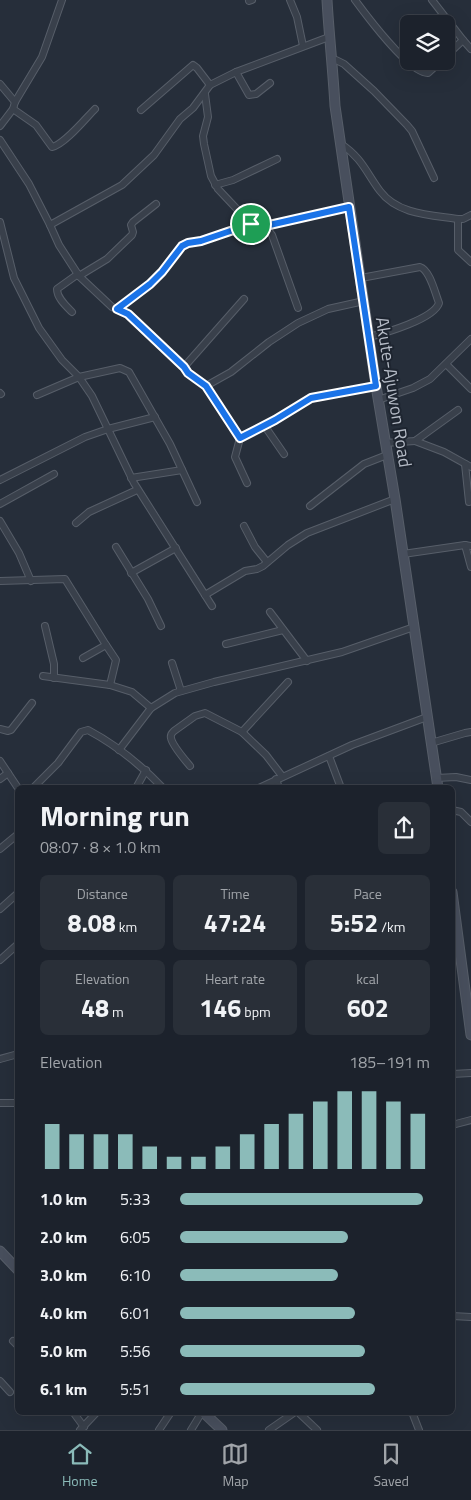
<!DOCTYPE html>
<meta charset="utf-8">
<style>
body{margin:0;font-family:"Titillium Web",sans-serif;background:#292f38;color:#f1f3f6;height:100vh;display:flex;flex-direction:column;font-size:19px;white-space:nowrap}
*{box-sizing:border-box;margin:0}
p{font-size:16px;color:#a0a4a9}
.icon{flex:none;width:28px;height:28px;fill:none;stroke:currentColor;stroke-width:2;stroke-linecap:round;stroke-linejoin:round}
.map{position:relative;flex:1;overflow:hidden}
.drawer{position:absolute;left:15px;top:785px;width:440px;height:630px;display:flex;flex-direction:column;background:#1c222c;border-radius:8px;box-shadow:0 5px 20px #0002,0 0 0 1px #3a3f48}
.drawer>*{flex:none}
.fabs{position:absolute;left:400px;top:15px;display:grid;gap:10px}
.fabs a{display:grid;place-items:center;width:55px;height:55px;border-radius:8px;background:#1c222c;box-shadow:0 5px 20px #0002,0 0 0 1px #3a3f48;font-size:25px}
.pin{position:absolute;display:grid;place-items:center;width:42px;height:42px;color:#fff;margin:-21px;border:2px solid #fff;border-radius:50%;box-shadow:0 1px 5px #0007}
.round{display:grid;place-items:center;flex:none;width:52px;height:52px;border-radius:8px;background:#292f38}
.headline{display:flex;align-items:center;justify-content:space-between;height:85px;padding:0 25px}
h1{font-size:28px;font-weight:700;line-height:38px}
.figures{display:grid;grid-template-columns:repeat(3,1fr);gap:8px;height:85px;padding:5px 25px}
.figures div{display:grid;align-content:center;border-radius:8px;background:#292f38;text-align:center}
.figures b{font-size:25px;font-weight:700}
.figures small{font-size:14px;font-weight:400}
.figures p{font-size:14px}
.chart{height:140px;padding:10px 25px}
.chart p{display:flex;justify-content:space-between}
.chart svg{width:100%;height:90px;margin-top:5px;stroke:#8bbbb9;stroke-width:6}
ul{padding:0 25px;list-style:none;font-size:16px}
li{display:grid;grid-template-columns:80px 60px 1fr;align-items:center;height:38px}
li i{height:12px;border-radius:6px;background:#8bbbb9}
.tab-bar{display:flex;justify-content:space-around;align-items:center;height:70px;border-top:1px solid #3a3f48;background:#1c222c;font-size:14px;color:#a0a4a9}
.tab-bar a{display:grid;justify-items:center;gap:2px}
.tab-bar .current{color:#8bbbb9}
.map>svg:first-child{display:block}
</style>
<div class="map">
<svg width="471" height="1430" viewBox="0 0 471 1430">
<rect width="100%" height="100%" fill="#262e3a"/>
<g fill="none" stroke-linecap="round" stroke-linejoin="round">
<g stroke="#575e69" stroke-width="8">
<g id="minor">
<path d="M290 0 297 17 303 46"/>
<path d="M355 0C366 15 410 74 428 73L441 61"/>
<path d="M432 0 463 40 471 49"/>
<path d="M249 1 252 0"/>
<path d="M446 56 463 40"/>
<path d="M333 61 336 60 344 64 374 91 407 125 412 131 434 178"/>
<path d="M236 72 249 95 256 94 270 83"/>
<path d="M0 84 15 102"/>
<path d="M205 94 208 117 203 136 204 144 211 176 218 189 251 224 265 226 349 207"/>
<path d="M13 109 36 125 52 147C64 145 86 118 95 109"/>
<path d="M141 110 193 65 197 68 210 85"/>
<path d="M0 126 13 109 15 102 42 57 62 0"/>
<path d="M0 140 29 184 50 225 59 245 79 276 112 307 128 314 184 367 188 373 206 386 240 438"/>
<path d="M341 144C362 158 366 172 380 191 398 215 432 215 458 219H463L471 215"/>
<path d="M215 185 233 180 277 159"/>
<path d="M458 219V250L471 262"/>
<path d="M0 222 14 278 39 328 62 360 79 377 92 396 134 483 212 606"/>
<path d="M50 225 122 185 154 155 180 119 193 108 210 85 236 72 329 37"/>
<path d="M265 226 272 235 298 308"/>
<path d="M79 276 107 259 132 235 133 232 131 225 133 222 156 204"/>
<path d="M361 278 420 267C430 270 435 293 439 303 434 319 385 333 369 337"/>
<path d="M117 309 150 284 162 272 182 246 188 243 201 241 251 224"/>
<path d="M72 312C66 306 57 298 57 289L78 274"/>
<path d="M446 364 471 389"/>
<path d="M184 367 244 299"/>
<path d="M206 386 231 372 269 342 298 323 328 309 364 301"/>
<path d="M0 393 1 394"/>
<path d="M37 395 79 377 120 368 129 372 170 444 197 502"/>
<path d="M378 400 413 388 430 379 471 339"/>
<path d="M264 425 284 454"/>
<path d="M415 441 444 452 471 467"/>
<path d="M385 443 415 441 458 410"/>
<path d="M465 464 469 502"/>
<path d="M131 478 182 470"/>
<path d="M0 480 85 437 108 429 155 417"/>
<path d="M247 483 235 457 240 438 275 420 311 398 376 386"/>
<path d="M0 504 54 474"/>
<path d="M310 506 364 464 387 455"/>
<path d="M0 521 19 553 31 581"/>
<path d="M76 523 89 512 137 490"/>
<path d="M244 526 255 547 267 562"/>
<path d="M465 545 471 567"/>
<path d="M116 547 148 599 161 626"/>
<path d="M403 554 465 545 471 546"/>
<path d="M131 573 176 548"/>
<path d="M0 581 65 579 106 645 83 658"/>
<path d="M205 595 245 571 257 569 263 566 288 545 307 533 395 499"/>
<path d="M270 612 307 661"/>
<path d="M45 626 54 664V678"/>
<path d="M226 644 283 630"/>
<path d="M106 645 116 660 110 685"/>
<path d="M172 663 181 691"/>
<path d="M43 676 110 685 132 692 151 708"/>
<path d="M0 729 8 731 11 730 32 703"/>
<path d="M242 732 288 682"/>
<path d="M431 743 465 733 471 732"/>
<path d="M119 750 151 708 175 693 214 682 342 652 414 627"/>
<path d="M329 756 341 788"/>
<path d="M0 761 18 788"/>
<path d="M190 766C185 760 172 745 171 738 170 734 172 733 174 731L195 716 205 713 242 732 266 755 282 776"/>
<path d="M436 778 456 777 471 780"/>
<path d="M0 779 8 773"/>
<path d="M276 779 279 788"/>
<path d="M33 788 58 763 81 732 88 730C116 745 141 765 163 788"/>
<path d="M136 788 146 770"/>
<path d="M259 788 352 745 427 717"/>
<path d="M452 810 461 812 471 822"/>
<path d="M0 849 18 834"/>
<path d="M0 909 18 893"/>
<path d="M0 960 18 944"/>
<path d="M0 1059 18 1054"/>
<path d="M452 1074 471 1073"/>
<path d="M0 1103H18"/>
<path d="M452 1125 471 1120"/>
<path d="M452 1316 471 1317"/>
<path d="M13 1341 18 1346"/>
<path d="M0 1381 10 1392"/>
<path d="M73 1412 84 1427"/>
<path d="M298 1412 317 1430"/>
<path d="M412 1412 419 1430"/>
<path d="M80 1430 97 1412"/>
<path d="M159 1430 171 1412"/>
<path d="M191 1430 202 1412"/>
<path d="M269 1430 295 1412"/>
</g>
</g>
<g stroke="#575e69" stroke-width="11">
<g id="secondary">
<path d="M327 0C329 35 333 70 335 106L376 386 395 499 438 788"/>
<path d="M452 892 471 1035"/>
<path d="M0 1251 18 1270"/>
<path d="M203 1412 222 1430"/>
</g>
</g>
<use href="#minor" stroke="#39404b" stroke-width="6"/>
<use href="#secondary" stroke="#484f5d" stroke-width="9"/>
</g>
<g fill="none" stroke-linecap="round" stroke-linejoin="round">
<g stroke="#fff" stroke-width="10">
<path id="route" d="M349 207 376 386 311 398 275 420 240 438 206 386 188 373 184 367 128 314 117 309 150 284 162 272 182 246 188 243 201 241 251 224 265 226Z"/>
</g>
<use href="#route" stroke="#1a73e8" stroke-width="6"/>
</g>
<g text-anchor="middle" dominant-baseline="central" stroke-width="4" stroke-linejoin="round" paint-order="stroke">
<g font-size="18" fill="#b5bbc6" stroke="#1e2530">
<text transform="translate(394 392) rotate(81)">Akute-Ajuwon Road</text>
</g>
</g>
</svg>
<div class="fabs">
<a><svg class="icon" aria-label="layers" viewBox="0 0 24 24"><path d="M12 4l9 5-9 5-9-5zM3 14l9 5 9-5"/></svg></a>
</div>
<div class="pin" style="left:251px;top:224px;background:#1e9e55"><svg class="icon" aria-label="arrive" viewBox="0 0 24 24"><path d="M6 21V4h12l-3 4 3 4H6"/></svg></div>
<section class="drawer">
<div class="headline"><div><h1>Morning run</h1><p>08:07 · 8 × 1.0 km</p></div><a class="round"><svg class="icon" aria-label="share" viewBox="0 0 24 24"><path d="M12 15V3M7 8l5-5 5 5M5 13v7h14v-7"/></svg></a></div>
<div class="figures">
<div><p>Distance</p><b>8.08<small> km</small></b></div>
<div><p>Time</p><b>47:24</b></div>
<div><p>Pace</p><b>5:52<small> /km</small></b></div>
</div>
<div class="figures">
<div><p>Elevation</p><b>48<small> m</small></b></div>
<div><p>Heart rate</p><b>146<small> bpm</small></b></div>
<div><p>kcal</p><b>602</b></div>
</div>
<div class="chart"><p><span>Elevation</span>185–191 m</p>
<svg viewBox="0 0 160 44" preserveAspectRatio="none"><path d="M5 44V22M15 44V27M25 44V27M35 44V27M45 44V33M55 44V38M65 44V38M75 44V33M85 44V27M95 44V22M105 44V17M115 44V11M125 44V6M135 44V6M145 44V11M155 44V17"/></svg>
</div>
<ul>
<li><b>1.0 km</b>5:33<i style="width:97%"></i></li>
<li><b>2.0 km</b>6:05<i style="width:67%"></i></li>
<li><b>3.0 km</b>6:10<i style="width:63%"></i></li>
<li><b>4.0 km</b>6:01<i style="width:70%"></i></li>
<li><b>5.0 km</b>5:56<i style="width:74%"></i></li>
<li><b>6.1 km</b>5:51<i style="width:78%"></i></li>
</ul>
</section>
</div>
<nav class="tab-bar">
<a class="current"><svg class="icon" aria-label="home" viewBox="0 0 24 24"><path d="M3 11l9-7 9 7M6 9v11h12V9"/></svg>Home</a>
<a><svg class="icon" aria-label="map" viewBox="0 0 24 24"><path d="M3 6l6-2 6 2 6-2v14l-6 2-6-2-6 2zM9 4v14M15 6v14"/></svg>Map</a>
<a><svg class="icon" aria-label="saved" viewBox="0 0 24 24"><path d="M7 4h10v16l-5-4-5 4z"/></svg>Saved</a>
</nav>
